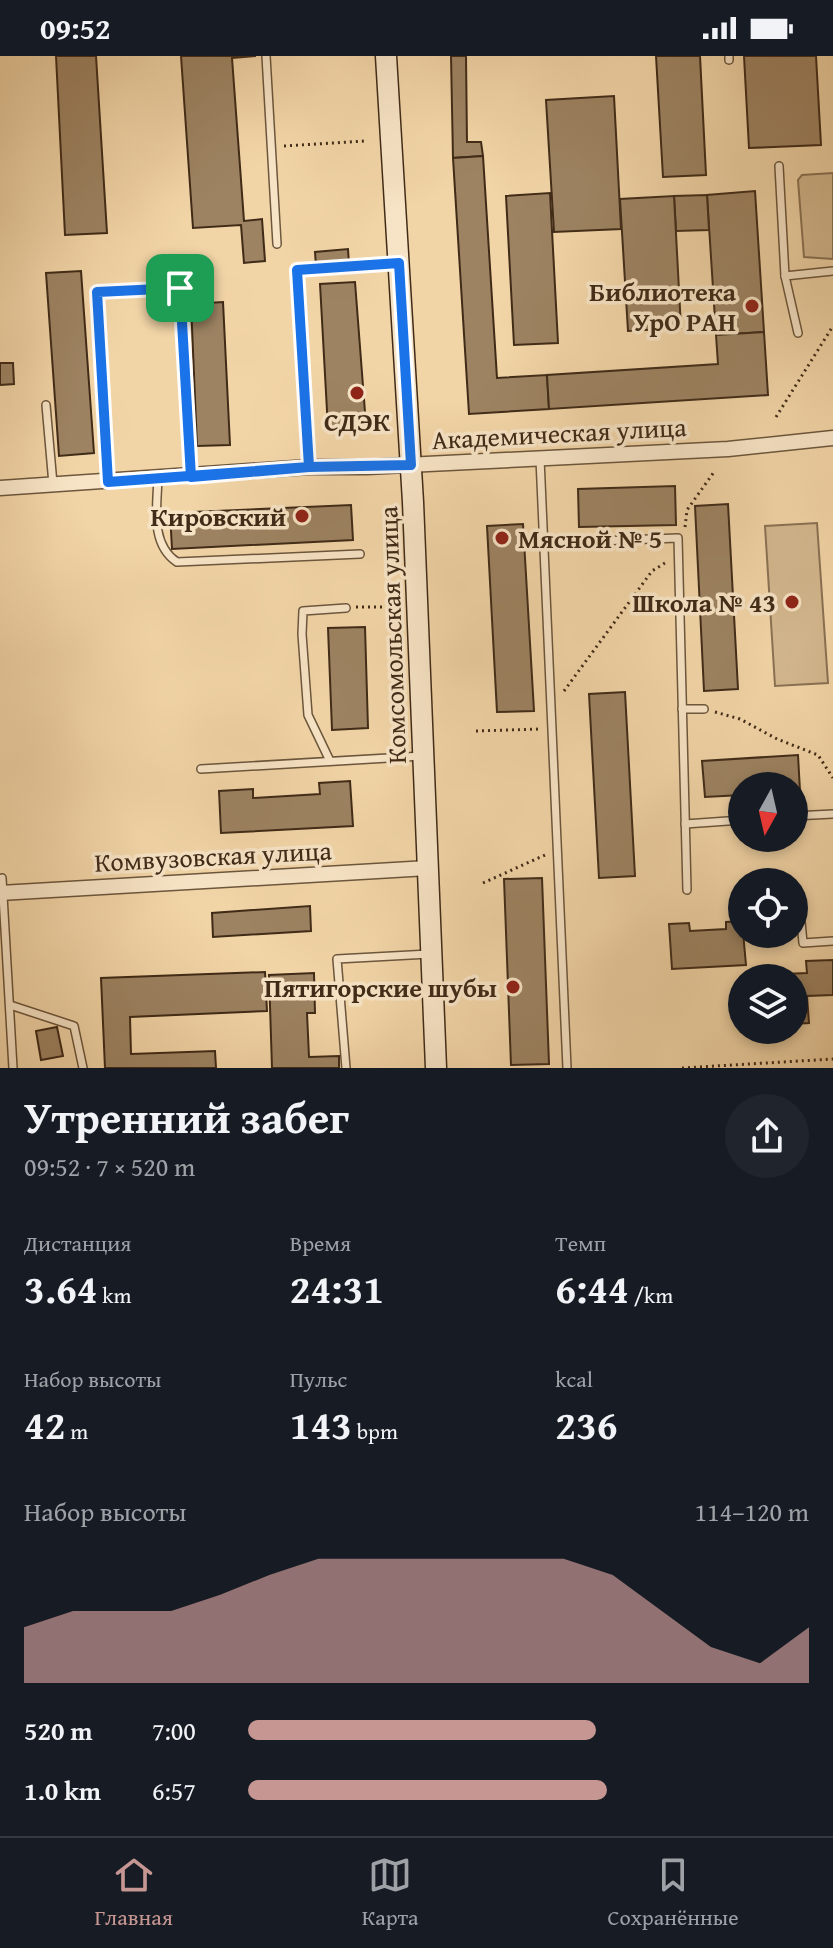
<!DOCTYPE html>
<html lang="ru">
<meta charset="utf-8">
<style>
body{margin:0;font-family:"Gentium Book Plus",serif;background:#20242c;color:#f1f3f6;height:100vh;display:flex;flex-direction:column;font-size:30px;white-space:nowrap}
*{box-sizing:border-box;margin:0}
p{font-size:26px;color:#9ea1a6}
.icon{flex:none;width:44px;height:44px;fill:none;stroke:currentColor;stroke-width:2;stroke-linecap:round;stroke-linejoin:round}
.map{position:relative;height:1012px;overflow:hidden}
.side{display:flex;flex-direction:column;background:#171b24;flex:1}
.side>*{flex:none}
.needle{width:52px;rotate:188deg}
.fabs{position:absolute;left:728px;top:716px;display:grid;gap:16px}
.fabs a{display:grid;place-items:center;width:80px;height:80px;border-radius:50%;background:#171b24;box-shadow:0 4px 12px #0003;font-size:40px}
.pin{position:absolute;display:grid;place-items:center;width:68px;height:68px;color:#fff;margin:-34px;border-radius:16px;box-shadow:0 4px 12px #0006}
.round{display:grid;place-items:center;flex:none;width:84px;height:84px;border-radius:42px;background:#20242c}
.headline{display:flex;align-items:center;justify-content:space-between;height:136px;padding:0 24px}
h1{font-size:44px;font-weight:700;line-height:60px}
.metrics{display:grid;grid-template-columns:repeat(3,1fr);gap:12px;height:136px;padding:8px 24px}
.metrics div{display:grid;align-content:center}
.metrics b{font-size:40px;font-weight:700}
.metrics small{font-size:22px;font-weight:400}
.metrics p{font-size:22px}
.chart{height:224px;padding:16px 24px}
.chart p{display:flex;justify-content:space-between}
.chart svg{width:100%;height:144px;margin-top:8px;fill:#c59692;opacity:.7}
ul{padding:0 24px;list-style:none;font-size:26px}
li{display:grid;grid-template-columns:128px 96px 1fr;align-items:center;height:60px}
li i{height:20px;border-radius:10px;background:#c59692}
.status{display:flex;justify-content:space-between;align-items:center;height:56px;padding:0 40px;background:#171b24;direction:ltr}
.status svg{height:22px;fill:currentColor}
.menu{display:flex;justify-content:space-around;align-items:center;height:112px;border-top:2px solid #363941;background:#171b24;font-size:22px;color:#9ea1a6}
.menu a{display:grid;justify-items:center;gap:4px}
.menu .current{color:#c59692}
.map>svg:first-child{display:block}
</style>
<div class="status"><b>09:52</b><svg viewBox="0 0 49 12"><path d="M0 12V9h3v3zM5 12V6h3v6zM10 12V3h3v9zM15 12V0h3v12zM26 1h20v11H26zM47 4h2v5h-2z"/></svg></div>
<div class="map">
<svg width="833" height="1012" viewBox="0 0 833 1012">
<rect width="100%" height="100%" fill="#f2d5a7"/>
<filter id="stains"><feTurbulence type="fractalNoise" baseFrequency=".0025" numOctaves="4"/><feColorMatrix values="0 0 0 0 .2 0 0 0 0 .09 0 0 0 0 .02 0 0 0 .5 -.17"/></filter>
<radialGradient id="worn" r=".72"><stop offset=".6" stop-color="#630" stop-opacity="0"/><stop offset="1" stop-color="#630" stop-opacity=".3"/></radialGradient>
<g fill="#d4b88f" stroke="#8a7254" stroke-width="2">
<path d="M833 117V203L804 201 798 124 802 119Z"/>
<path d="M817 467 828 627 775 630 765 470Z"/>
</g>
<g fill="#9d8362" stroke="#402b18" stroke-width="2">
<path d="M56 0H96L107 177 65 179Z"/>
<path d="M181 0H256L232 2 244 165 262 163 265 205 244 207 241 169 193 172Z"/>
<path d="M451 0H466L467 86H481L483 100 453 102Z"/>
<path d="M656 0H700L706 119 663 121Z"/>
<path d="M744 0H816L821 89 749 92Z"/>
<path d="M614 40 621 173 554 176 546 44Z"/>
<path d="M483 100 497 322 547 319 549 353 469 358 453 102Z"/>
<path d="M755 135 764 276 716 279 707 139Z"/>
<path d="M550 137 558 287 514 289 506 140Z"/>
<path d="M707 139 709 174 676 175 674 140Z"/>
<path d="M674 140 681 272 628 275 620 143Z"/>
<path d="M348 193 349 208 316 210 315 196Z"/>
<path d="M81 215 94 397 59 400 46 217Z"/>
<path d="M355 226 366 369 328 373 320 228Z"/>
<path d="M223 246 230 389 197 390 191 248Z"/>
<path d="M764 276 768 339 549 353 547 319 718 308 716 279Z"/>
<path d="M0 307H13L14 328 0 329Z"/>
<path d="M675 430 676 469 579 471 578 433Z"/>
<path d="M728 448 738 633 704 635 695 450Z"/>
<path d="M351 449 353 484 172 493 170 457Z"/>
<path d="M523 468 534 655 497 656 487 470Z"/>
<path d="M365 571 368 672 332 674 328 572Z"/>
<path d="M625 636 635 820 599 822 589 638Z"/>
<path d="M798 699 800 735H794V730H742V739L705 741 702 705Z"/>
<path d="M350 725 353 770 221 777 219 735 253 733V742L320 738 319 727Z"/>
<path d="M542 822 549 1008 511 1009 504 823Z"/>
<path d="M310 850 311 875 213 881 212 857Z"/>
<path d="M742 865 746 909 672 913 669 868 689 867 690 875 726 873V866Z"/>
<path d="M833 904V939L807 940 809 967 794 968V922H784V918L807 917 806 905Z"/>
<path d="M265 916 267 955 130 961 131 998 215 995 216 1012H105L101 922Z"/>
<path d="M314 917 315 957H307L309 1001 339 1000V1012H272L269 919Z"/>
<path d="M57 971 63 1000 41 1004 36 975Z"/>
</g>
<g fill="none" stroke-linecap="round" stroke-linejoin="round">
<g stroke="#6c563c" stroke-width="10">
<g id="lane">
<path d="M266 0 277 188"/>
<path d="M729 0V4"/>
<path d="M779 110 785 220"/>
<path d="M798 277 785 220 833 215"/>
<path d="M46 349 53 428"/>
<path d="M540 403 567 1012"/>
<path d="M309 411 297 214 397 208"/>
<path d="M158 422C157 451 150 488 177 506L360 498"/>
<path d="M108 425 97 236 180 232 191 418"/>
<path d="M544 487 678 482 687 834"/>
<path d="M682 653H704"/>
<path d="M330 705 308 659 302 578 303 555 346 552"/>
<path d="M201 713 422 700"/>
<path d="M794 760 833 758"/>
<path d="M685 768 742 764"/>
<path d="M2 822 13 1012"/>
<path d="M800 855 803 887 833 885"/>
<path d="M10 949 74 970 83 1012"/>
<path d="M346 1012 337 903 429 898"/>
</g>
</g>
<g stroke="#6c563c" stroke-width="17">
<g id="street">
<path d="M0 432 309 411H367L728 393 833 382"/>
<path d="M0 837 428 812"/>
</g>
</g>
<g stroke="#402b18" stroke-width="23">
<path id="secondary" d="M386 0 413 446 436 1012"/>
</g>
<g stroke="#402b18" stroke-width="3" stroke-dasharray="2 4" stroke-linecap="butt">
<path d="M284 90 364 85"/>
<path d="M776 361 833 270"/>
<path d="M685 471 687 454 714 416"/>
<path d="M356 551H384"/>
<path d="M564 635 652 515 665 507"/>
<path d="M715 656 740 663 777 683 818 699 833 722"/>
<path d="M476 675 540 673"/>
<path d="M483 827 545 799"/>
<path d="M682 1012 833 1003"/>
</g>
<use href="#lane" stroke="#f7e4c6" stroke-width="7"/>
<use href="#street" stroke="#f7e4c6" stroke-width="14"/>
<use href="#secondary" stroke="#f7e4c6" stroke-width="20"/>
</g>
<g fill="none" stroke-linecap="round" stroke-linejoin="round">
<g stroke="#fff" stroke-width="16">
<path id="route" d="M180 232 97 236 108 426 309 411 411 409 399 207 297 214 309 411 191 421 180 232"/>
</g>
<use href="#route" stroke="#1a73e8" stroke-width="10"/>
</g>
<g fill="#8f2418" stroke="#f7e4c6" stroke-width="3">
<circle cx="752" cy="250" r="8"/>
<circle cx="357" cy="337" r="8"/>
<circle cx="302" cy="460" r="8"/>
<circle cx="502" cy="482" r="8"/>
<circle cx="792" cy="546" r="8"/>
<circle cx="513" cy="931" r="8"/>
</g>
<g text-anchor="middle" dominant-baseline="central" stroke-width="7" stroke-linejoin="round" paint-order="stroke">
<g font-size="26" font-weight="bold" fill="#402b18" stroke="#f7e4c6" text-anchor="end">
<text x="736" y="235">Библиотека<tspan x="736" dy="30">УрО РАН</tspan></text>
<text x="357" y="365" text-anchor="middle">СДЭК</text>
<text x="286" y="460">Кировский</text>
<text x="518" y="482" text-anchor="start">Мясной № 5</text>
<text x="776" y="546">Школа № 43</text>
<text x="497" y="931">Пятигорские шубы</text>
</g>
<g font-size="26" fill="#402b18" stroke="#f7e4c6">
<text transform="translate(559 377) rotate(-3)">Академическая улица</text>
<text transform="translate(392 579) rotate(-92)">Комсомольская улица</text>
<text transform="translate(213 800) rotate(-3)">Комвузовская улица</text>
</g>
</g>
<rect width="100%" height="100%" filter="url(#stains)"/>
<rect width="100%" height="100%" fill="url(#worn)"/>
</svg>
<div class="fabs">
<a><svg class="needle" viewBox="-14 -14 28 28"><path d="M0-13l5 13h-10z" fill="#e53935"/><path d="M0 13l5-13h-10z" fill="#9ea1a6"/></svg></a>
<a><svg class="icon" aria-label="locate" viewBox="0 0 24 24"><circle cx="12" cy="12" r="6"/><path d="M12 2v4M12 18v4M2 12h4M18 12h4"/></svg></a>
<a><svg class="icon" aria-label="layers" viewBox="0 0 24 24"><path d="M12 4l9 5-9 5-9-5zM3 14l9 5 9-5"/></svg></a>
</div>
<div class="pin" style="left:180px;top:232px;background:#1e9e55"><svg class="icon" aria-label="arrive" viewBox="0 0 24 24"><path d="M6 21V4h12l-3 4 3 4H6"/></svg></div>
</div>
<section class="side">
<div class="headline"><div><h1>Утренний забег</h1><p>09:52 · 7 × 520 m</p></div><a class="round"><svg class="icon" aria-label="share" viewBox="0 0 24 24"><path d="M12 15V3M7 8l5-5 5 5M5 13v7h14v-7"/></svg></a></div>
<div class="metrics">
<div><p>Дистанция</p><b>3.64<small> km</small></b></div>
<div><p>Время</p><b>24:31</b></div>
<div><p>Темп</p><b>6:44<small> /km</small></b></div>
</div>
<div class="metrics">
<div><p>Набор высоты</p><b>42<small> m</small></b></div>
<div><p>Пульс</p><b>143<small> bpm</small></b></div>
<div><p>kcal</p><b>236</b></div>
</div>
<div class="chart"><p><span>Набор высоты</span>114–120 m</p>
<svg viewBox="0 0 160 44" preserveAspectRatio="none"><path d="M0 44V27L10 22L20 22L30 22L40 17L50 11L60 6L70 6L80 6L90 6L100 6L110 6L120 11L130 22L140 33L150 38L160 27V44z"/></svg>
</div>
<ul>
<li><b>520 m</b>7:00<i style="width:62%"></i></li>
<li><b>1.0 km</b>6:57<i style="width:64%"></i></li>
</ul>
</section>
<nav class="menu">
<a class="current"><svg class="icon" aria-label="home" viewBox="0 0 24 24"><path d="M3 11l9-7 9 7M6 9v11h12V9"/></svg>Главная</a>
<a><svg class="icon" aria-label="map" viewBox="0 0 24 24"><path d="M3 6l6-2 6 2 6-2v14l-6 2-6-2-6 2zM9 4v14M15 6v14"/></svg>Карта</a>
<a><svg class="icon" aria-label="saved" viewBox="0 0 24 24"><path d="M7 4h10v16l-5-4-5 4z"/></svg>Сохранённые</a>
</nav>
